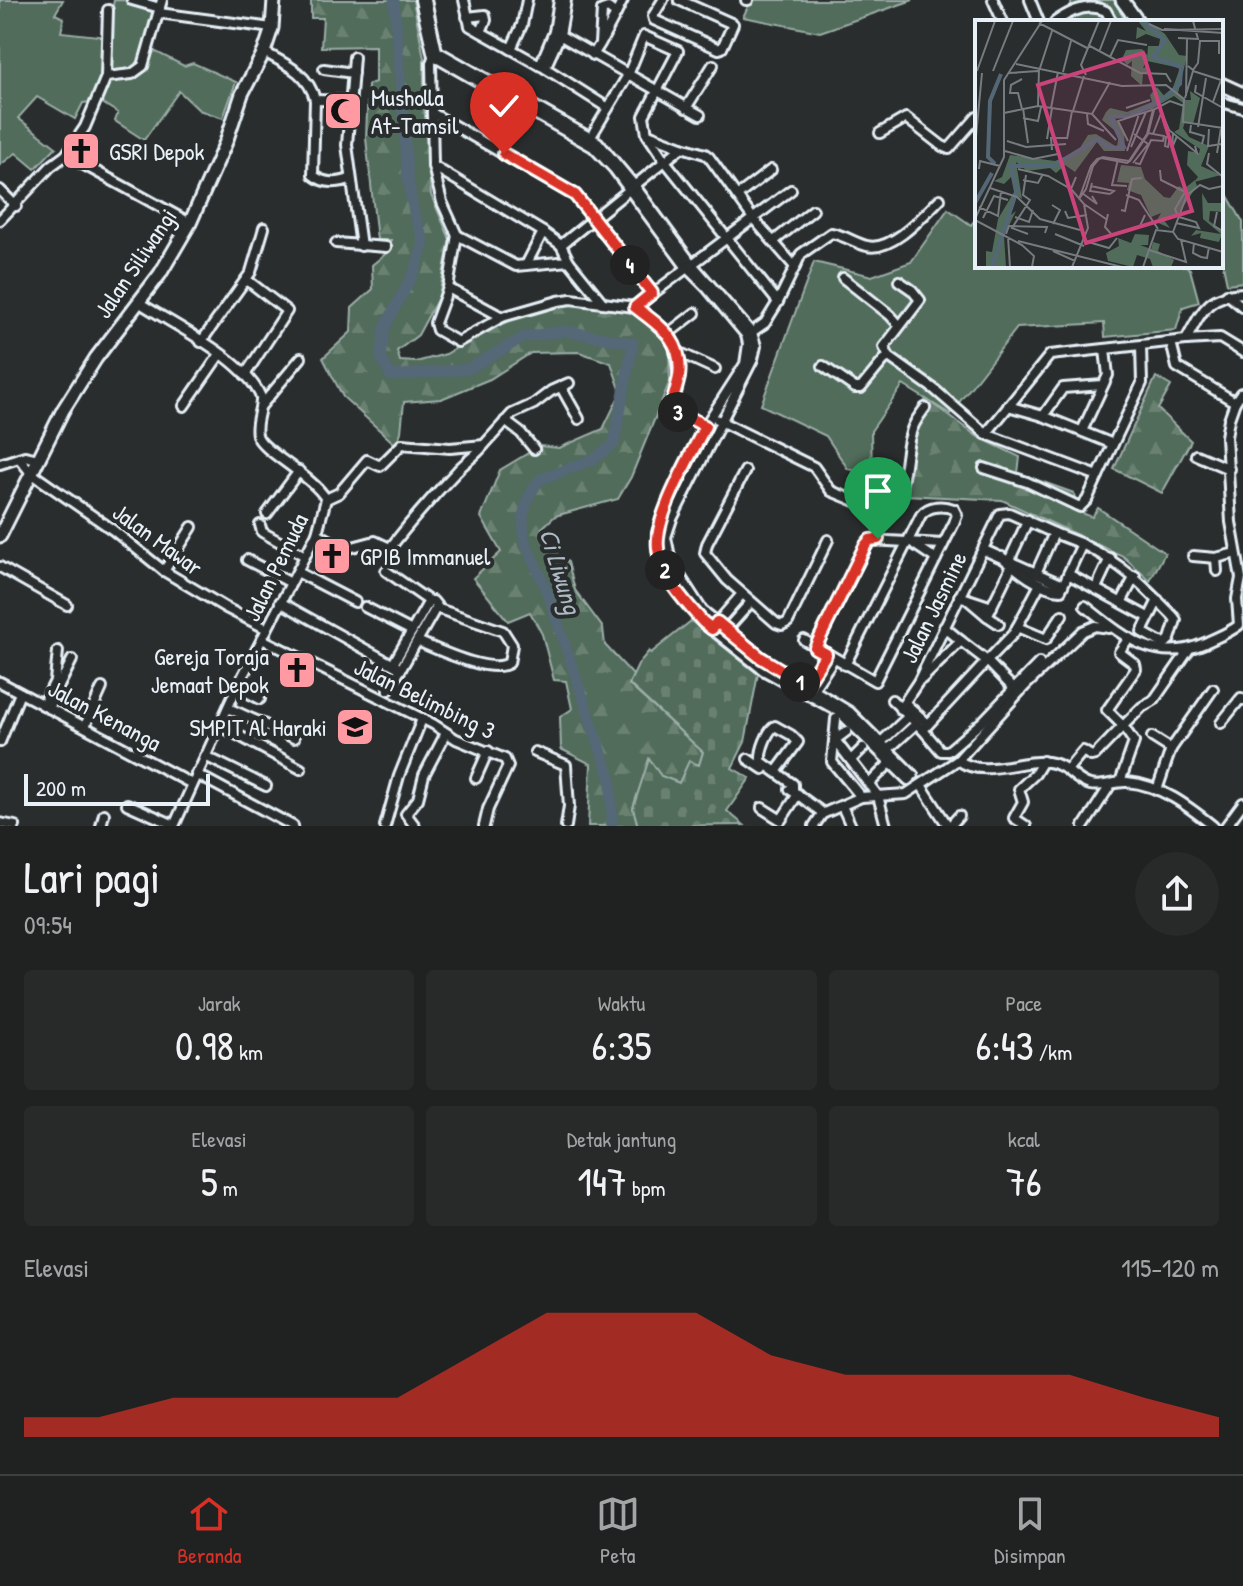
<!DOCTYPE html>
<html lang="id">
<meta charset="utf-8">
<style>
body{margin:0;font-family:"Patrick Hand",sans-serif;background:#282a2a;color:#f1f3f6;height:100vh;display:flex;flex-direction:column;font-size:30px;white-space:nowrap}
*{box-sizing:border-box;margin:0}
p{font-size:26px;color:#a2a4a5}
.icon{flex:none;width:44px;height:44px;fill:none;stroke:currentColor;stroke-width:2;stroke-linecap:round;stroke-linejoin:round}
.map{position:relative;height:826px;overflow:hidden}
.panel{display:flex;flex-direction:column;background:#202222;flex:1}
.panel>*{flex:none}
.scale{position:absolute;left:24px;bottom:20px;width:186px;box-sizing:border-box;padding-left:8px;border:4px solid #e8f1f8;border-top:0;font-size:22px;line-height:28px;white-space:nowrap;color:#e8f1f8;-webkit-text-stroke:6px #2a2d2e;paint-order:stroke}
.pin{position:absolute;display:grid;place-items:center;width:68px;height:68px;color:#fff;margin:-82px -34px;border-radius:50% 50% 50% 0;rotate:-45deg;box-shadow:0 0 8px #0007}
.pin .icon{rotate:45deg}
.km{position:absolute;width:40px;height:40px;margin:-20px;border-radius:50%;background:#222;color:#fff;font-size:22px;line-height:40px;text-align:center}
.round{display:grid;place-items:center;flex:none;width:84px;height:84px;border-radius:42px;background:#282a2a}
.headline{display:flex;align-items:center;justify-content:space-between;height:136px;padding:0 24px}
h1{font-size:44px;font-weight:600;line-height:60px}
.metrics{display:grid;grid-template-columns:repeat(3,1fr);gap:12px;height:136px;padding:8px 24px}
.metrics div{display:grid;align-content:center;border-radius:8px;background:#282a2a;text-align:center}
.metrics b{font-size:40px;font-weight:600}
.metrics small{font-size:22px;font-weight:400}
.metrics p{font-size:22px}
.chart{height:224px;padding:16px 24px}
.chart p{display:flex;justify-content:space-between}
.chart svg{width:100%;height:144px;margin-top:8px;fill:#d93025;opacity:.7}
.tab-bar{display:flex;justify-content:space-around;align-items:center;height:112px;border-top:2px solid #3d3f40;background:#202222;font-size:22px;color:#a2a4a5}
.tab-bar a{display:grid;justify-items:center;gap:4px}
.tab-bar .current{color:#d93025}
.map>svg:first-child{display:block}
</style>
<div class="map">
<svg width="1243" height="826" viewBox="0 0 1243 826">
<defs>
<pattern id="forest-firs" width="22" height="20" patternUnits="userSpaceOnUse" patternTransform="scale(2)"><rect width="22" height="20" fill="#516c5a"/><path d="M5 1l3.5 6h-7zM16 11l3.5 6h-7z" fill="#6a8172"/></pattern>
<pattern id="cemetery-stones" width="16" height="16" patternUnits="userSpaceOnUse" patternTransform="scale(2)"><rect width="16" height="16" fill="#516c5a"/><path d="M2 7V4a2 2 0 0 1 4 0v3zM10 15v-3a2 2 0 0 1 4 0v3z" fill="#6a8172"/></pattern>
</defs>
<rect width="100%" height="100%" fill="#2a2d2e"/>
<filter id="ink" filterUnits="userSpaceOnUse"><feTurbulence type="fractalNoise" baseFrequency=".0125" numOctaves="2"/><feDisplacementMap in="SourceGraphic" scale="16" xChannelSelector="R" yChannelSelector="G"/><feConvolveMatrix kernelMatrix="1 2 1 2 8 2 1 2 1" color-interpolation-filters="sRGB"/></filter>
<g filter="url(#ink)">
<g fill="#516c5a" stroke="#9caea9" stroke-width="2">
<path d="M0 0H63L55 14 64 18 61 32 107 37 114 0 158 1 148 48 184 66 193 63 236 82 223 118 199 110 179 91 144 140 115 121 118 113 99 101 83 103 75 119 37 97 18 118 56 147 35 169 16 153 0 165Z"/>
<path d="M751 0H913L820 32 743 17Z"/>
<path d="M1070 0H1114L1126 22H1050L1072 6Z"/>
<path d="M1221 184 1243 222V282L1227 284 1221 255Z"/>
<path d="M948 209 971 225 977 217V266H1186L1190 269 1199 302 1183 307 1176 330 1105 337 1104 323 1017 328 950 414 903 385 871 431 872 473 848 469 826 436 761 405 814 262 872 276 911 262Z"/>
</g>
<g fill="url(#forest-firs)" stroke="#9caea9" stroke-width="2">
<path d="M311 0H413L424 58V102L431 195 450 239 439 296 418 335 397 351 400 361 416 362 446 354 525 307 566 298 639 311 658 329 669 349 670 381 631 477 618 499 555 516 542 528 549 547 568 562 575 590 603 628 605 645 633 675 629 685 703 752 699 765 689 762 679 783 661 776 649 760 633 808 638 826H588L591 764 561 749 560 717 572 709 566 681 554 680 542 634 530 612 508 621 473 578 501 552 481 517 500 470 540 446 559 448 603 429 621 392 611 363 579 352 531 353 490 379 441 399 404 402 401 432 396 445 343 397 323 358 351 332 352 308 373 289 372 265 389 251 391 240H377L366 138 368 85 375 82V46L321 47 323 18H311Z"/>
<path d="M1156 377 1171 386 1158 409 1191 441 1162 493 1114 469Z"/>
<path d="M926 399 978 437 1020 457 1018 473 1074 493 1077 511 1092 517 1098 508 1165 553 1150 581 1123 556 1002 500 905 495 909 428Z"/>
</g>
<path fill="url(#cemetery-stones)" stroke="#9caea9" stroke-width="2" d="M691 621 758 674 745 742 732 768 750 778 727 811 744 825 638 826 633 808 649 759 661 776 679 783 689 761 699 765 703 752 629 684 639 663 649 651 651 653Z"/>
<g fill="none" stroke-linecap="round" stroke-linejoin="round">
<path stroke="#546777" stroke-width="11" d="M394 0 408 180 414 213 424 242 415 270 385 327 381 357 391 376 468 369 524 337 566 331 633 343 614 444 594 459 539 480 528 498 523 517 524 539 547 592 611 780 612 826"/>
<g stroke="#e8f1f8" stroke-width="14">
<g id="street">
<path d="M132 0 160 8"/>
<path d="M420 0 433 56 593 147 614 169 687 268 707 288 746 335 748 344 745 364 705 426 663 515 657 533 658 551 663 567 703 622 763 670 838 711 908 780 913 775 850 712 767 662 702 610 671 562 666 537 672 519 753 359 756 346 752 333 692 264 634 185 598 142 437 51 426 0"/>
<path d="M464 0 470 26 545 68 608 108"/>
<path d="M663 0 653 16 654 20 719 49 722 48 733 24 679 0"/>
<path d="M746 0H748"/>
<path d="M993 0 1003 22"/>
<path d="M1030 0 1039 22"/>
<path d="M159 13 272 28"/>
<path d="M616 14 623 0"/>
<path d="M467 17 485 15 486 20 481 32"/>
<path d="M1055 22C1070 11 1088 2 1106 11L1112 22"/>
<path d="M554 32 700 115"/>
<path d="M511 49 522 25 527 0"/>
<path d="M264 52C286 64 309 74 315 100L313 175C324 184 339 184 351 178"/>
<path d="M434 55 431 63 433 166 442 202 457 235 448 288 435 323 437 330 458 342 502 317 558 301 571 299 635 307 669 333 675 348 679 377 671 408 705 426"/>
<path d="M593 55 600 44 602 10 608 8 616 14 600 44"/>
<path d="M354 57 347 145 361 246"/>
<path d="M540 65 554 32 559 0"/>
<path d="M545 68 560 35 566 0"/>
<path d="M324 69 353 73"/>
<path d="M106 77 132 74 143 66 162 0"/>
<path d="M315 100 350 101"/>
<path d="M1221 102 1243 108"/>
<path d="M686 108 713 65"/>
<path d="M432 113 575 195 652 293"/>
<path d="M880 133 906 118 942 146 949 149 977 117"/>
<path d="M648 134 682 147"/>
<path d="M589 140 628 75 644 36 678 51 644 116 647 134 665 161 682 147 705 154 709 157 752 217 795 267 778 302"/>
<path d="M66 155 190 223"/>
<path d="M433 166 543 232 561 245 569 261 603 303"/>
<path d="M0 190 16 206"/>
<path d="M737 196 771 170"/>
<path d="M0 220 51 166 66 155 85 127 106 77 108 10"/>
<path d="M457 235 516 266 569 261"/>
<path d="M774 241 813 210"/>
<path d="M336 243 386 247"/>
<path d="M561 245 665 161 778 302 765 323 749 334"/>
<path d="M526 265 543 232"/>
<path d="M795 267 801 254 831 233C844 235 855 243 867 246 892 252 924 215 940 199"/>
<path d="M843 278 890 315 899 325"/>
<path d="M899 281 912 290 920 300 884 347 889 357 934 389 986 434 1098 476 1087 500 1080 507 1027 482 984 468"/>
<path d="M448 288 502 317"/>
<path d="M1227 294 1243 307"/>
<path d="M140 303C175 326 244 358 261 397 262 409 254 422 257 435 260 450 312 475 326 499L317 533 237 687 174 826"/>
<path d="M635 307 791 190"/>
<path d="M669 333 695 313"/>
<path d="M1186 340 1220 338 1243 352"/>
<path d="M201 342 251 272 264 228"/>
<path d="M676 351 715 369"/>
<path d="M823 366 855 388H861L884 360 889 357"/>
<path d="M245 375 287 311 247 280"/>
<path d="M561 387 579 419"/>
<path d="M1235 402 1241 393 1243 395"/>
<path d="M184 406 220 354"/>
<path d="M261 406 301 358"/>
<path d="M1008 406 1043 416 1113 444"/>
<path d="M1043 416 1063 388 1103 385"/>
<path d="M718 420 814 467 831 491 885 513C907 495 903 461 910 436 912 425 919 416 925 408"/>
<path d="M505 421 521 433 534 449"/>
<path d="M1082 431 1108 375 1105 350"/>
<path d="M986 434 1050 355 1186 340C1202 311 1207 295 1243 293"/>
<path d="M1196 455 1229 469"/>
<path d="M19 458 31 473 113 530 164 571 226 608 267 629"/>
<path d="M0 464 25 456 38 459"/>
<path d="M745 471 707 544 705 553 727 580 776 623 782 625 788 622 828 540"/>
<path d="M1098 476 1142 383 1141 346"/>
<path d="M326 499 339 493 367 460 380 466 402 444 450 448 484 445 512 414 534 404 551 391 569 383"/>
<path d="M267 514 299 471"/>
<path d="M260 525 262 532 305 556"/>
<path d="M317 533 345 549 375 541 390 548C411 521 433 496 457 471 466 461 476 456 484 445"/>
<path d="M1054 533 1082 544"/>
<path d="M915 545 936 559"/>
<path d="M984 550 1063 585"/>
<path d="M1193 556 1216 558 1236 553"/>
<path d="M1002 557C1017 570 1040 589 1061 590L1068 574 1148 617"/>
<path d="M1216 558 1217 571"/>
<path d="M247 560 291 583"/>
<path d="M1008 563 1028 520"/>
<path d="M0 567 67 605"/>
<path d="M164 571 192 527"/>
<path d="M386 571 429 601H433L437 606 401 669"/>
<path d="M297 572 355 602"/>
<path d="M1068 574 1082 544C1124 565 1141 583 1173 616L1176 620 1170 639 1166 643 1160 642 1142 632 1158 600"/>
<path d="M1096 588 1110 558"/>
<path d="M959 596 992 607"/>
<path d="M967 599 987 616"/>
<path d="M1122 601 1135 576"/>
<path d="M280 602 401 669 388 690"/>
<path d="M1085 606C1123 636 1155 665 1205 643 1217 637 1229 633 1239 625L1237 599 1241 578 1231 522 1226 437 1229 419 1235 402 1177 367 1171 342"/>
<path d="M365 607 412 631"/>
<path d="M999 624 987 616 1013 563"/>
<path d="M715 625 742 594"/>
<path d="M944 627 961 641"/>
<path d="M1017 627 1046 639 1062 615"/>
<path d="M725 631 751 602"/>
<path d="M1129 638 1119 652 1135 664 1136 669 1107 710 1123 726 1142 707 1154 700 1188 651"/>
<path d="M262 639 433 724 456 739 505 759 508 766 488 809 484 826"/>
<path d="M804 640 875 681 954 523 957 515 954 509C943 505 929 505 921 515L845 665"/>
<path d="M417 641C437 649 490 675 509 663L512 645 503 631 436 608"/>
<path d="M815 648 870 540 943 544"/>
<path d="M393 664 429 601"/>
<path d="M0 682 192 784"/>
<path d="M237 687 260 699"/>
<path d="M805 688 826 654"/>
<path d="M1013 688 987 661 1014 633 1040 584"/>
<path d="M812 691 834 658"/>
<path d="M892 700 923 730 987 661 961 641 922 679"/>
<path d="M905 703 928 724"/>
<path d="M43 705 55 681 58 651"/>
<path d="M48 708 72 660"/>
<path d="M228 708 294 738"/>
<path d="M900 709 918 682 1000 514 1009 513 1054 533 1036 573"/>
<path d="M836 719 832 762 861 797"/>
<path d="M1221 723 1241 698 1243 700"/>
<path d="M219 725 301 769"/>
<path d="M85 726 102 688"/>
<path d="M923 730 941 751H948L983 721 1039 663"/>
<path d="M847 731 835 740 878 796 886 826"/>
<path d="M1152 737 1171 749"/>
<path d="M0 742 20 693"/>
<path d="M879 744 908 717"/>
<path d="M535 752 566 765 569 806 566 826"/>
<path d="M885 752 916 724"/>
<path d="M205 756 266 786"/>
<path d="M748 759 763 769"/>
<path d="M851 760 863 748"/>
<path d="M958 760 1025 686 1083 631 1095 626 1109 628"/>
<path d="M1068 769 1083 751 1091 756 1095 755 1123 726 1134 742 1120 782"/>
<path d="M776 772 798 742 791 735 775 726C767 732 760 750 761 761L762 762 793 784V791"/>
<path d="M196 774 293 826"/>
<path d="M476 778 488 751"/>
<path d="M870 783 886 767"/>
<path d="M921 785 948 826"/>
<path d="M790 789 820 811 822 814 814 826"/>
<path d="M1157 790 1171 749 1213 689"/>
<path d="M127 804 174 825"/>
<path d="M842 806 851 826"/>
<path d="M762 808 781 820 798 794"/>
<path d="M822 814 861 797 906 794 958 760C984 779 1019 759 1048 762 1067 764 1074 781 1090 785 1102 788 1115 781 1127 782 1161 785 1188 806 1213 826"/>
<path d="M0 823 15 826"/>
<path d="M101 826 104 814"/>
<path d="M385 826 399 776 422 719"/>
<path d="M415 826 406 814 418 799 424 775 446 733"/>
<path d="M950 826 959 816"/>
<path d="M1026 826 1014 818 1023 802 1019 789 1035 774 1043 761"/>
<path d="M1084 826 1111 784"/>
<path d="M1226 826 1243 803"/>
</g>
</g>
<g stroke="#e8f1f8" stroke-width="17">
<g id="secondary">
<path d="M1122 0 1138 22"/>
<path d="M1221 84 1243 94"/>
<path d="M0 536 63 410 96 358 160 274 190 223 226 142 242 94 264 52 272 28 274 0"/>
</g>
</g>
<use href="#street" stroke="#2a2d2e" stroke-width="8"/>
<use href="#secondary" stroke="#2a2d2e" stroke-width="11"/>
</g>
</g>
<g fill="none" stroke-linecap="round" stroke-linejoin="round" filter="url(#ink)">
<g stroke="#fff" stroke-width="16">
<path id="route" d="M504 154 575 195 652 293 635 307C660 326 684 340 679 377 677 387 673 398 671 408L705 426C691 456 654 517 658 548 660 575 685 602 703 622L712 629 717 622 760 657 806 685 826 654 815 648 865 546 870 540 878 539"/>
</g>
<use href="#route" stroke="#d93025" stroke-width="10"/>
</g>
<defs>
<g id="mosque-square" transform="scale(2)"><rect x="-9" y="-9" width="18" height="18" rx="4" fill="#ff9aa2" stroke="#2a2d2e"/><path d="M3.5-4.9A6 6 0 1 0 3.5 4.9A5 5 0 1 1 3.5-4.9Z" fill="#111"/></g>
<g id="church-square" transform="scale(2)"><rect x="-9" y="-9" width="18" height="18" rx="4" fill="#ff9aa2" stroke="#2a2d2e"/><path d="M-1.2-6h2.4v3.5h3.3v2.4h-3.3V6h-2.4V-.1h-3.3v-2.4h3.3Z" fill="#111"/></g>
<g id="school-square" transform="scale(2)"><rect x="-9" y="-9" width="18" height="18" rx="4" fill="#ff9aa2" stroke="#2a2d2e"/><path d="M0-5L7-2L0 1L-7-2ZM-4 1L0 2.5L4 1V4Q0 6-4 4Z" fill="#111"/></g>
</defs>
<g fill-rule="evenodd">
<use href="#mosque-square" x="343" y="111"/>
<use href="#church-square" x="81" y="151"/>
<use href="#church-square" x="332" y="556"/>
<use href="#church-square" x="297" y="670"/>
<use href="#school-square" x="355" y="727"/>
</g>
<g text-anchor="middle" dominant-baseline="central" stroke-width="8" stroke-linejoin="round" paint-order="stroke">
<g font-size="24" fill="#e8f1f8" stroke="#2a2d2e" text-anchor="start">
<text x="371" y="97">Musholla<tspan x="371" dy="28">At-Tamsil</tspan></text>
<text x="109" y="151">GSRI Depok</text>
<text x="360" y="556">GPIB Immanuel</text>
<text x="269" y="656" text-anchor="end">Gereja Toraja<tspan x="269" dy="28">Jemaat Depok</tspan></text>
<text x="327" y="727" text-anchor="end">SMPIT Al Haraki</text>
</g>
<g font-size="24" fill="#e8f1f8" stroke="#2a2d2e">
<text transform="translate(135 263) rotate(-56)">Jalan Siliwangi</text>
<text transform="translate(158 539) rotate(36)">Jalan Mawar</text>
<text transform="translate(275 567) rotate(-64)">Jalan Pemuda</text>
<text transform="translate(933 607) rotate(-64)">Jalan Jasmine</text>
<text transform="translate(425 698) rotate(26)">Jalan Belimbing 3</text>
<text transform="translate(105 715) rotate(28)">Jalan Kenanga</text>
</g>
<g font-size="26" font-style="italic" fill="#adbac4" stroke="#2a2d2e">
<text transform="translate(561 571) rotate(73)">Ci Liwung</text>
</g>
</g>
<g transform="translate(975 20)">
<rect width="248" height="248" fill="#2a2d2e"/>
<path d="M167 29 173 36 168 48 174 47V53L168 54 167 66 156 56 157 41 152 45 147 39 151 30ZM146 145 166 147 170 159 189 177 195 178 204 166 209 169 220 160 222 166 203 194 188 199 195 208 181 202 186 193 176 197 166 175 152 170 154 163 142 162ZM160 214 174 215 173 225H165L176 229 178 222 185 224 183 231 199 240 196 247H178L175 239 162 235 158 247 133 241 131 233 144 226 143 218 156 223Z" fill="#516c5a"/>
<path d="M163 1H172L190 14 204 35 212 36 203 73 211 80H216L215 71 225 78 218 104 210 102 208 108 214 117 234 126 226 146 246 155 219 162 223 157 212 145 213 131 224 133 225 129 199 112 204 109 208 83 199 76 177 89 139 97 149 111 150 131H129L122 122 100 152 90 145 81 153 75 148 52 151 41 142 47 179 42 176 32 198 41 191 29 216 31 247H11V231L17 232 23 199 39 172 36 157 29 164 19 161 27 157 35 135 80 141 103 131 113 115 121 114 142 127 144 114 127 100 131 92 135 88 152 92 177 82 175 75 182 67 190 77 197 70 205 48 172 41 173 26H184L185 19 171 14 161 19 162 7 171 11ZM227 173 233 183H248V192L235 191 234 201 248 211 244 222 225 218 226 213 216 216 221 210 246 214 228 199Z" fill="#516c5a"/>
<path fill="none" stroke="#546777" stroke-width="4" d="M20 144 13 137 15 81 26 54M0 183 17 153M17 247 42 170 36 146H78L123 119 135 128 149 127 135 97 154 96 184 82 205 64 206 47 178 37 190 20 167 1"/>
<path fill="none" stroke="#767b7f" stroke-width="2" d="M64 3 112 28M174 4 187 10 248 9M189 9 248 13M203 18 223 19 218 1M113 25 165 53 191 54 196 62M124 32 136 1M135 37 143 20 172 25M41 44 147 66 191 65 209 79 208 102 248 108M213 46 218 50 223 43 225 21H244V34M65 48 77 11M2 51 20 1M18 51 38 1M218 51 246 60 238 82M88 52 96 21M34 53 63 51M111 55 106 45 124 1M221 65 220 72 248 88M211 76 212 19M210 78 218 51M63 86 64 48M184 86 194 110 222 133 220 126M48 88 53 123M76 88 83 52M151 88 175 80M47 89 43 73H35L36 65 47 59M179 90 173 114 155 141 152 143 126 138 123 140 118 146 111 169 104 179 116 146 122 139 128 137 154 141 172 114 178 90 195 81 209 86M98 91 109 56M29 93 63 86 117 94 135 62M112 94 113 104 129 111M117 94 141 120M48 98 63 101 66 87M216 105 215 112 229 116 227 124M223 107 231 58M234 109 233 126 247 124M198 113 197 128 202 116M178 114 187 91M191 117H195L193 127 190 126ZM72 119 77 88M92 119 97 91M32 121 51 127 91 124M153 121 143 101 180 89M0 127 7 53M156 127 171 92M77 130 76 118H92M30 131 58 139 83 134M152 131 164 94M234 133 232 144 248 157M242 133 246 108M143 139 137 165 152 166M158 143 173 124 159 114M160 143 165 144 176 120 188 121 189 116 173 113M4 149 5 141 25 146M43 149 73 156 96 169 101 157M185 150 186 160 210 172 200 189 203 196M51 155 48 175 55 180 37 208 53 214M48 160 63 163 68 154M117 163 115 171 135 174M116 166 139 171 135 174M15 168 42 177 65 199 105 210M96 169 109 184 113 208 97 247M107 173 122 184 117 176M151 175 164 180 183 209M109 184 131 199M77 185 85 190 78 204M4 187 23 196 26 171M146 190 150 191 157 159 167 158M90 191 93 198 112 195M242 192 239 206 248 211M133 194 130 207 137 215 165 206 170 195M40 197 54 202 58 190M8 198 19 176 33 180M0 199 29 137V60L67 1M0 200 47 225 59 236 57 247M201 203 224 208 221 202 204 197M198 212 203 219 248 232M31 214 34 206 72 207 70 213M80 214 109 226M33 217 35 247M43 221 147 247M110 221 134 228 142 218M219 223 218 233 226 237 232 238 234 227M174 230 211 242 206 220M78 231 100 241M168 247 181 210 198 212 212 175 225 165 234 169 248 166"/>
<path fill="#ca437a" fill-opacity="0.15" stroke="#ca437a" stroke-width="4" d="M168 33 217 191 111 223 63 65Z"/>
<rect width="248" height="248" fill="none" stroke="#e8f1f8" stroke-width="4"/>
</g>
</svg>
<div class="scale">200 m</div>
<div class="pin" style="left:878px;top:539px;background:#1e9e55"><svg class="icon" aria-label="arrive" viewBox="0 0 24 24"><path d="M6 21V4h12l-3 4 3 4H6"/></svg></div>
<div class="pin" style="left:504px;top:154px;background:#d93025"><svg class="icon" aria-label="check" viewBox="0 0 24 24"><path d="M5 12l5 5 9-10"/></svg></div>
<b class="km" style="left:800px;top:682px">1</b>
<b class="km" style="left:665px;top:570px">2</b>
<b class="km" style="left:678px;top:412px">3</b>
<b class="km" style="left:630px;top:265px">4</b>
</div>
<section class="panel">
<div class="headline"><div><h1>Lari pagi</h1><p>09:54</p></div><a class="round"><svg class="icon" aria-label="share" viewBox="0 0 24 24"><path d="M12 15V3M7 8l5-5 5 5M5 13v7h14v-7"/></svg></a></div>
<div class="metrics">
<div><p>Jarak</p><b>0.98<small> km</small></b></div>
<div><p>Waktu</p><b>6:35</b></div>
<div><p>Pace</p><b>6:43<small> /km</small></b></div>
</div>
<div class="metrics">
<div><p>Elevasi</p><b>5<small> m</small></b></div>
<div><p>Detak jantung</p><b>147<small> bpm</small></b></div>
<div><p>kcal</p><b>76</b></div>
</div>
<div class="chart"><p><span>Elevasi</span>115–120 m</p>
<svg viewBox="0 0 160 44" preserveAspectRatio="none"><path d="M0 44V38L10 38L20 32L30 32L40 32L50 32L60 19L70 6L80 6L90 6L100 19L110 25L120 25L130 25L140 25L150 32L160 38V44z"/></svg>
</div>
</section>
<nav class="tab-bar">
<a class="current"><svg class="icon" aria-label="home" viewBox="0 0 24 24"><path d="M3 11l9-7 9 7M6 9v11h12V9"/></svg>Beranda</a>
<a><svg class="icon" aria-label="map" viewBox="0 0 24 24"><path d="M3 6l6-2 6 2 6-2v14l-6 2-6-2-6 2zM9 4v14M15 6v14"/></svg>Peta</a>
<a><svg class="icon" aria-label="saved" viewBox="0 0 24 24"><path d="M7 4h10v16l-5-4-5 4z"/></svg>Disimpan</a>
</nav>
